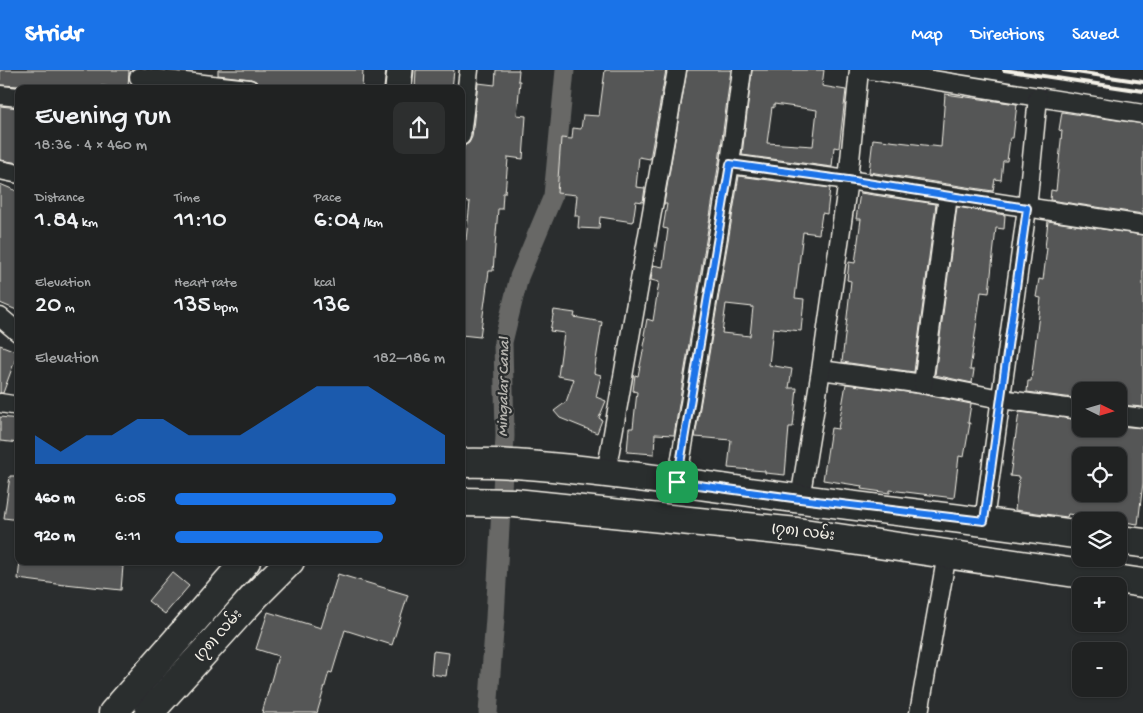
<!DOCTYPE html>
<meta charset="utf-8">
<style>
body{margin:0;font-family:"Gochi Hand","Noto Sans Myanmar",sans-serif;background:#2d2f2f;color:#f1f3f6;height:100vh;display:flex;flex-direction:column;font-size:19px;white-space:nowrap}
*{box-sizing:border-box;margin:0}
p{font-size:16px;color:#a2a4a5}
.icon{flex:none;width:28px;height:28px;fill:none;stroke:currentColor;stroke-width:2;stroke-linecap:round;stroke-linejoin:round}
.map{position:relative;flex:1;overflow:hidden}
.panel{position:absolute;left:15px;top:15px;width:450px;height:480px;display:flex;flex-direction:column;background:#202222;border-radius:10px;box-shadow:0 1px 4px #0004,0 0 0 1px #3d3f40}
.panel>*{flex:none}
.needle{width:32px;rotate:95deg}
.fabs{position:absolute;left:1072px;top:312px;display:grid;gap:10px}
.fabs a{display:grid;place-items:center;width:55px;height:55px;border-radius:10px;background:#202222;box-shadow:0 1px 4px #0004,0 0 0 1px #3d3f40;font-size:25px}
.pin{position:absolute;display:grid;place-items:center;width:42px;height:42px;color:#fff;margin:-21px;border-radius:10px;box-shadow:0 2px 8px #0006}
.round{display:grid;place-items:center;flex:none;width:52px;height:52px;border-radius:10px;background:#2d2f2f}
.overview{display:flex;align-items:center;justify-content:space-between;height:85px;padding:0 20px}
h1{font-size:28px;font-weight:600;line-height:38px}
.figures{display:grid;grid-template-columns:repeat(3,1fr);gap:8px;height:85px;padding:5px 20px}
.figures div{display:grid;align-content:center}
.figures b{font-size:25px;font-weight:600}
.figures small{font-size:14px;font-weight:400}
.figures p{font-size:14px}
.chart{height:140px;padding:10px 20px}
.chart p{display:flex;justify-content:space-between}
.chart svg{width:100%;height:90px;margin-top:5px;fill:#1a73e8;opacity:.7}
ul{padding:0 20px;list-style:none;font-size:16px}
li{display:grid;grid-template-columns:80px 60px 1fr;align-items:center;height:38px}
li i{height:12px;border-radius:6px;background:#1a73e8}
header{display:flex;align-items:center;gap:30px;box-sizing:border-box;height:70px;padding:0 25px;background:#1a73e8;color:#fff}
header strong{font-size:24px}
nav{display:flex;gap:28px;margin-inline-start:auto;font-size:18px}
.map>svg:first-child{display:block}
</style>
<header>
<strong>Stridr</strong>
<nav><a>Map</a><a>Directions</a><a>Saved</a></nav>
</header>
<div class="map">
<svg width="1143" height="643" viewBox="0 0 1143 643">
<rect width="100%" height="100%" fill="#2a2d2e"/>
<filter id="ink" filterUnits="userSpaceOnUse"><feTurbulence type="fractalNoise" baseFrequency=".02" numOctaves="2"/><feDisplacementMap in="SourceGraphic" scale="10" xChannelSelector="R" yChannelSelector="G"/><feConvolveMatrix kernelMatrix="1 2 1 2 8 2 1 2 1" color-interpolation-filters="sRGB"/></filter>
<g filter="url(#ink)">
<g fill="none" stroke-linecap="round" stroke-linejoin="round">
<path stroke="#676866" stroke-width="19" d="M488 643 495 548 505 366 503 272 519 207 553 126 565 0"/>
</g>
<g fill="#555756" stroke="#f4f1e8" fill-rule="evenodd">
<path d="M0 0H129L128 18 101 16 100 19H26L20 16 0 15Z"/>
<path d="M218 0H363L362 19H306V18L267 14V17H259L256 11 251 9 218 5Z"/>
<path d="M416 0H454L452 19H415Z"/>
<path d="M496 0H519L518 11H520L517 45 526 46 523 89 508 87V89L505 123H503L502 139H498L493 201H489L480 267 461 265V169L466 170 470 132 461 131V86H463L464 76 469 73 472 67 478 13 495 15Z"/>
<path d="M605 0H666L650 89 639 87 636 117 645 118 643 132 636 131 633 152 600 147 599 159 578 158 579 146H575L577 125 557 123 561 68 572 69 573 58 581 59 583 45 599 46Z"/>
<path d="M687 0H731L719 92 674 365 655 364 654 384 627 382 629 358H633L637 322 633 321 635 305 638 306 646 266 644 265 647 249 653 251 659 212 651 210 653 195 663 197 668 159 663 158 667 134H664Z"/>
<path d="M752 0H824L822 16 846 20 839 78 834 77 832 97 742 85ZM774 34 817 40 813 76 767 73 772 37 774 38Z"/>
<path d="M945 24 1017 34 1013 68H1010L1007 91H1003L1001 110 995 109 993 121 869 102 873 69 941 77Z"/>
<path d="M0 36 19 38V93L0 90Z"/>
<path d="M1062 42 1143 54V144L1050 130 1051 120 1056 121 1062 61 1059 60Z"/>
<path d="M739 106 830 118 827 144 822 143 819 164 803 162 795 228 804 229 801 261 773 258 769 295 792 299 789 318H797L793 357H789L785 405 765 403V401L728 398 731 370 695 367ZM726 234 753 237 750 266 722 263Z"/>
<path d="M0 114 19 122V241L0 233Z"/>
<path d="M860 123 936 134 914 302 842 292 851 211 847 210 849 192 855 193 861 149H856Z"/>
<path d="M957 137 1005 145 1004 159 996 158 989 223 981 222 970 300H974L972 313 935 305Z"/>
<path d="M1048 151 1143 165V337L1119 335V321H1081V329L1027 322 1028 311H1031L1041 228 1036 227 1039 209 1043 210 1047 178H1045Z"/>
<path d="M554 240 575 243 574 247 602 252 594 303 601 305 596 327 606 331 599 348 602 350 597 363 560 348 554 341 566 332 574 309 558 306 564 263 550 261Z"/>
<path d="M0 275 18 282 3 323H0Z"/>
<path d="M846 314 921 324 971 334 968 353H970L964 387 959 386 954 428 890 420V423L861 419 862 416 823 410 831 358 838 359Z"/>
<path d="M1019 342 1081 350V359H1119V356L1143 358V413L1138 454 1068 444 1067 447 1015 440 1019 407 1010 406ZM1081 386H1119V424H1081Z"/>
<path d="M0 347 19 349V373L0 371Z"/>
<path d="M10 406H19V450L4 448Z"/>
<path d="M20 491H79L123 496 121 520 65 514V515L18 509Z"/>
<path d="M172 502 189 516 165 544 148 531Z"/>
<path d="M338 504 408 525 392 575 345 560 332 603 329 602 317 643H262L278 586 256 579 268 542 321 558Z"/>
<path d="M433 581 449 583 446 606 431 604Z"/>
</g>
<g fill="none" stroke-linecap="round" stroke-linejoin="round">
<g stroke="#f4f1e8" stroke-width="21">
<g id="street">
<path d="M871 0 1143 44"/>
<path d="M139 7 249 19"/>
<path d="M0 25 19 27"/>
<path d="M461 66 469 0"/>
<path d="M730 94 848 110 1143 155"/>
<path d="M0 100 19 104"/>
<path d="M0 247 19 263"/>
<path d="M821 300 923 314 1001 329 1081 340"/>
<path d="M923 314 948 126"/>
<path d="M0 333 19 336"/>
<path d="M1119 345 1143 348"/>
<path d="M606 403 677 0"/>
<path d="M677 412 730 94 742 0"/>
<path d="M800 429 821 300 848 110 859 0"/>
<path d="M984 451 1027 138 1038 27"/>
<path d="M919 643 947 484"/>
</g>
</g>
<g stroke="#f4f1e8" stroke-width="29">
<path id="secondary" d="M398 19 400 0"/>
</g>
<g stroke="#f4f1e8" stroke-width="31">
<g id="primary">
<path d="M461 393C498 392 534 395 571 399 628 405 686 413 743 421 856 437 969 449 1081 465"/>
<path d="M461 432 515 433 797 462 1143 513"/>
<path d="M1119 470 1143 473"/>
<path d="M113 643 246 491"/>
<path d="M149 643 255 526 290 491"/>
</g>
</g>
<use href="#street" stroke="#2a2d2e" stroke-width="18"/>
<use href="#secondary" stroke="#2a2d2e" stroke-width="25"/>
<use href="#primary" stroke="#2a2d2e" stroke-width="28"/>
<g stroke="#f4f1e8" stroke-width="4">
<path d="M1004 0 1143 21"/>
<path d="M1063 0 1143 12"/>
</g>
</g>
</g>
<g fill="none" stroke-linecap="round" stroke-linejoin="round" filter="url(#ink)">
<g stroke="#fff" stroke-width="10">
<path id="route" d="M730 94 848 110 1027 138 984 451 800 429 677 412Z"/>
</g>
<use href="#route" stroke="#1a73e8" stroke-width="6"/>
</g>
<g text-anchor="middle" dominant-baseline="central" stroke-width="4.5" stroke-linejoin="round" paint-order="stroke">
<g font-size="15" fill="#f4f1e8" stroke="#2a2d2e">
<text transform="translate(803 463) rotate(7)">(၇၈) လမ်း</text>
<text transform="translate(219 566) rotate(-48)">(၇၈) လမ်း</text>
</g>
<g font-size="16" font-style="italic" fill="#b5b3ae" stroke="#2a2d2e">
<text transform="translate(505 317) rotate(-89)">Mingalar Canal</text>
</g>
</g>
</svg>
<div class="fabs">
<a><svg class="needle" viewBox="-14 -14 28 28"><path d="M0-13l5 13h-10z" fill="#e53935"/><path d="M0 13l5-13h-10z" fill="#a2a4a5"/></svg></a>
<a><svg class="icon" aria-label="locate" viewBox="0 0 24 24"><circle cx="12" cy="12" r="6"/><path d="M12 2v4M12 18v4M2 12h4M18 12h4"/></svg></a>
<a><svg class="icon" aria-label="layers" viewBox="0 0 24 24"><path d="M12 4l9 5-9 5-9-5zM3 14l9 5 9-5"/></svg></a>
<a>+</a>
<a>−</a>
</div>
<div class="pin" style="left:677px;top:412px;background:#1e9e55"><svg class="icon" aria-label="arrive" viewBox="0 0 24 24"><path d="M6 21V4h12l-3 4 3 4H6"/></svg></div>
<section class="panel">
<div class="overview"><div><h1>Evening run</h1><p>18:36 · 4 × 460 m</p></div><a class="round"><svg class="icon" aria-label="share" viewBox="0 0 24 24"><path d="M12 15V3M7 8l5-5 5 5M5 13v7h14v-7"/></svg></a></div>
<div class="figures">
<div><p>Distance</p><b>1.84<small> km</small></b></div>
<div><p>Time</p><b>11:10</b></div>
<div><p>Pace</p><b>6:04<small> /km</small></b></div>
</div>
<div class="figures">
<div><p>Elevation</p><b>20<small> m</small></b></div>
<div><p>Heart rate</p><b>135<small> bpm</small></b></div>
<div><p>kcal</p><b>136</b></div>
</div>
<div class="chart"><p><span>Elevation</span>182–186 m</p>
<svg viewBox="0 0 160 44" preserveAspectRatio="none"><path d="M0 44V30L10 38L20 30L30 30L40 22L50 22L60 30L70 30L80 30L90 22L100 14L110 6L120 6L130 6L140 14L150 22L160 30V44z"/></svg>
</div>
<ul>
<li><b>460 m</b>6:05<i style="width:82%"></i></li>
<li><b>920 m</b>6:11<i style="width:77%"></i></li>
</ul>
</section>
</div>
